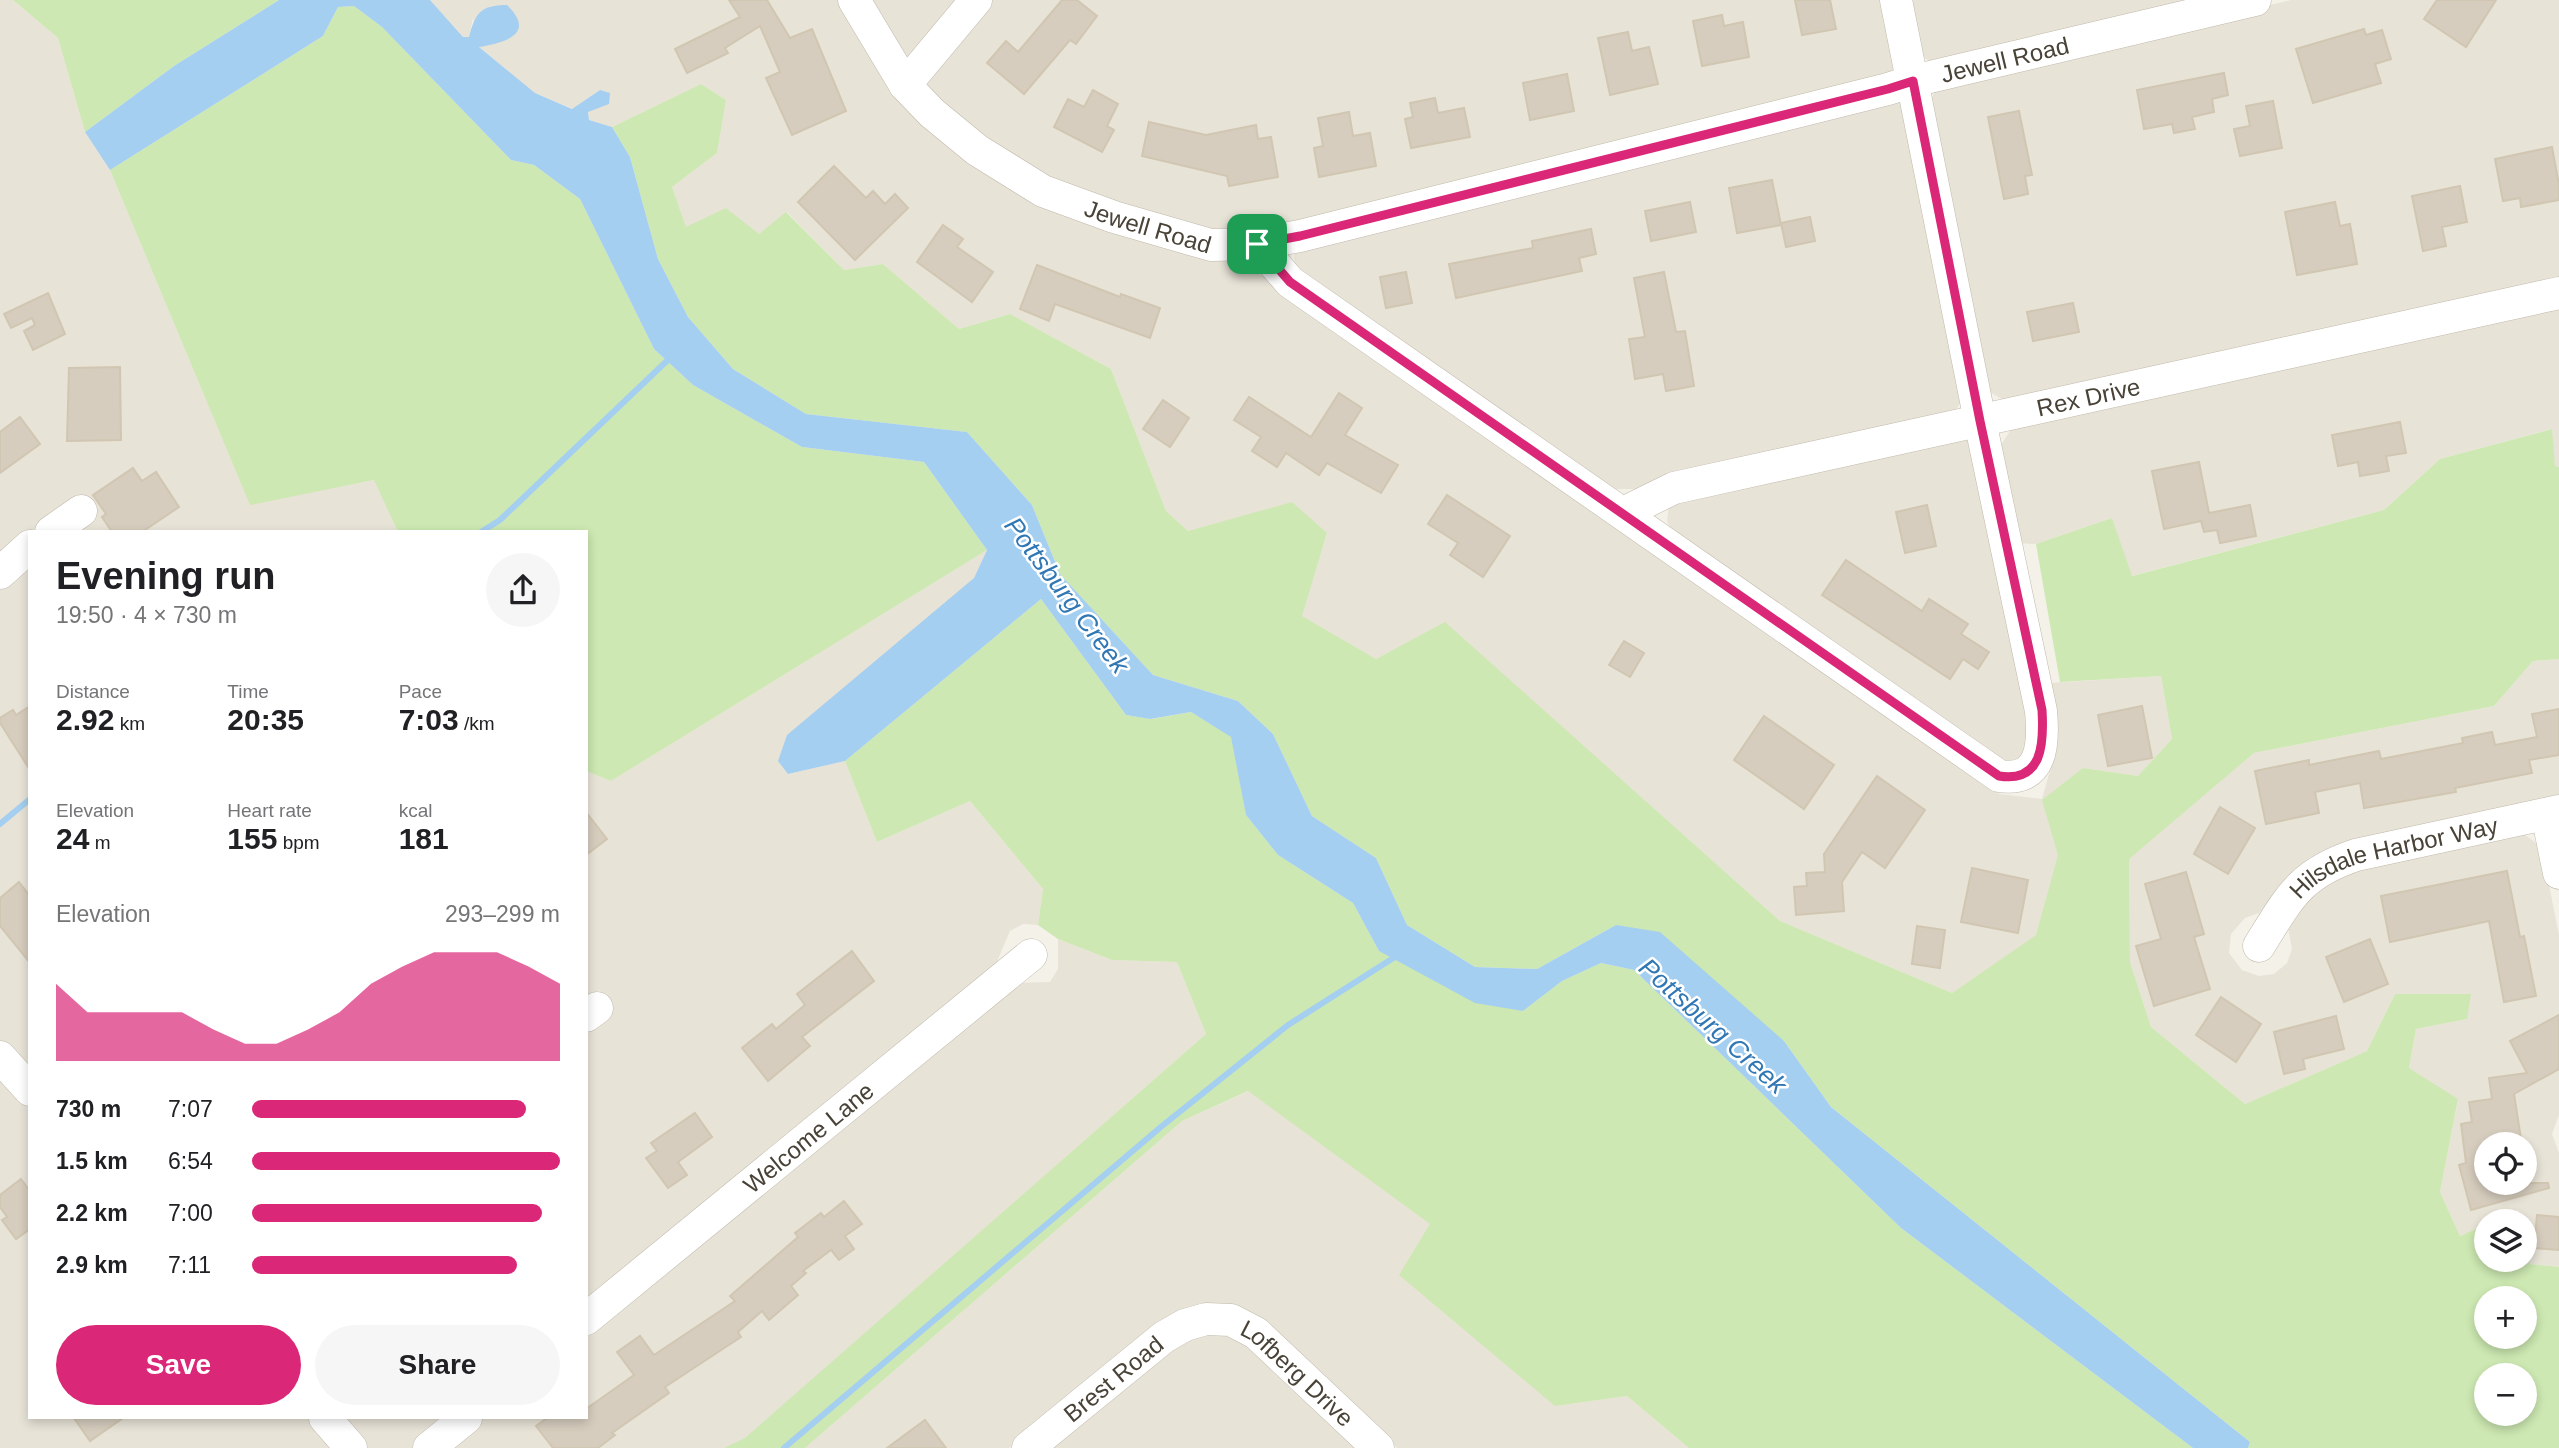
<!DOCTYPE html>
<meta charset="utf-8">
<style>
body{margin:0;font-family:Helvetica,sans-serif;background:#f6f6f6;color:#202124;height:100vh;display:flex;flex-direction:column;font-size:26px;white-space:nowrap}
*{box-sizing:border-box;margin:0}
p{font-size:23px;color:#757577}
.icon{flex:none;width:38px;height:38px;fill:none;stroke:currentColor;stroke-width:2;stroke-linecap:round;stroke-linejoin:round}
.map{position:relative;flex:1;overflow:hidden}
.sheet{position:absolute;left:28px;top:530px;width:560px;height:889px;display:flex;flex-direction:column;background:#fff;border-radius:0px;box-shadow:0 4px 10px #0003}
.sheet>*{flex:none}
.fabs{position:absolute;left:2474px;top:1132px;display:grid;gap:14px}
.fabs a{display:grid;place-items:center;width:63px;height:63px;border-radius:50%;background:#fff;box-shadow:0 4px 10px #0003;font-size:35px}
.pin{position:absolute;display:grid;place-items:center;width:60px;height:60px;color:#fff;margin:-30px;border-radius:14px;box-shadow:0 4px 10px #0006}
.round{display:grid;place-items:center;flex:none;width:74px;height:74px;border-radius:37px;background:#f6f6f6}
.headline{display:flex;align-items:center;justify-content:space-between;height:119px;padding:0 28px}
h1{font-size:38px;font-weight:800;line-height:52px}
.figures{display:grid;grid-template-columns:repeat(3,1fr);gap:10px;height:119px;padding:7px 28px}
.figures div{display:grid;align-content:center}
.figures b{font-size:30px;font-weight:800}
.figures small{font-size:19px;font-weight:400}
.figures p{font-size:19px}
.chart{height:196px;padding:14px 28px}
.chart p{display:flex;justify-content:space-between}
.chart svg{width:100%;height:126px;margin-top:7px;fill:#db2777;opacity:.7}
.primary-button{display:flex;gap:14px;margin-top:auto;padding:14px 28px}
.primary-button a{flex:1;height:80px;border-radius:42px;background:#db2777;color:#fff;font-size:28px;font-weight:800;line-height:80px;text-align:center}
.primary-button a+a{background:#f6f6f6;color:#202124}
ul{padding:0 28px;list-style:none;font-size:23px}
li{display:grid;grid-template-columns:112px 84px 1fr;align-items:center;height:52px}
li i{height:18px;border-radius:9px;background:#db2777}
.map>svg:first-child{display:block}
</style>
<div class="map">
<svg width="2559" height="1448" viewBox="0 0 2559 1448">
<rect width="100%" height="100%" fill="#f4f1e9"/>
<g fill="#e8e3d7" fill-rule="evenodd">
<path d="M0 0H13L58 38 85 132 110 170 250 504 375 480 398 532H30V1075L0 1042Z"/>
<path d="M430 0H844L969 157 1227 256 1293 293 1999 794 2042 799 2056 749 2049 683 2161 676 2172 739 2138 776 2083 768 2036 936 1952 993 1780 921 1445 623 1376 659 1301 616 1327 534 1292 503 1188 531 1166 511 1111 369 1010 314 959 329 883 264 844 270 787 212 759 234 686 228 672 187 717 153 726 100 701 84 612 127 589 120 588 112 600 90 573 109 535 93 478 46 473 18 469 37H463Z"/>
<path d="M866 0H966L911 59 895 53Z"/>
<path d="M988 0H1886L1897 67 1888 78 1282 233 1201 235 1018 168 926 89 931 74Z"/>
<path d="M1907 0H2223L1934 63 1923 57 1917 47Z"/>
<path d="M2291 0H2559V282L2015 401 2002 399 1990 392 1929 107 1935 89 1948 81Z"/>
<path d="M1902 101 1962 400 1955 411 1640 489H1612L1295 267 1294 255 1305 244Z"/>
<path d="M2559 303V467L2555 466 2551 429 2440 459 2384 510 2131 576 2112 518 2036 544 2018 543 2001 445 2015 423Z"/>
<path d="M1966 439 1978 451 2033 717 2030 743 2017 760H1996L1675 538 1667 521 1669 506 1683 495Z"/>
<path d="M987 550 974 578 788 774 845 761 877 842 970 801 1043 889 1038 925 1023 924 1010 931 992 973 586 1305V1031L613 1009 599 990 586 999V771L611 781Z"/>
<path d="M2559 659V799L2338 847 2309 858 2289 874 2259 913 2245 918 2231 934 2229 953 2242 970 2259 976 2274 974 2287 963 2292 949 2288 928 2291 917 2333 875 2513 834 2525 835 2539 845 2543 855 2559 935V1115L2552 1134 2559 1153V1267L2530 1264 2525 1244V1222L2520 1221 2518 1210 2493 1221 2487 1222V1224L2460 1236 2440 1192 2458 1100 2409 1068 2416 1029 2467 1019 2395 994 2367 1051 2245 1104 2151 1027 2130 962 2129 858 2254 753 2494 706 2533 661ZM2487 1144H2525V1183H2487Z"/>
<path d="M1058 939 1112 960 1177 962 1206 1034 745 1439 724 1448H445L482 1418H586V1333L1014 983 1050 982 1058 969Z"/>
<path d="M0 1071 30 1105V1418H309L336 1448H0Z"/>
<path d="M1249 1091 1431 1224 1555 1406 1627 1396 1689 1448H1397L1256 1316 1175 1314 1009 1448H805L1182 1121Z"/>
<path d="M1225 1331 1248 1340 1362 1448H1045L1177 1338Z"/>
<path d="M338 1418H450L412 1448H366Z"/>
</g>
<g fill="#cde8b2" fill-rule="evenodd">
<path d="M13 0H279L174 66 85 132 58 38Z"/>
<path d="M354 6 382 27 511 160 534 165 580 199 654 349 693 385 802 447 924 462 987 550 611 781 586 771V532H398L374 480 250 505 110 170 323 36 338 7Z"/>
<path d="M701 84 726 100 717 153 672 187 686 227 726 208 759 234 786 212 844 270 883 264 959 329 1010 314 1111 369 1166 511 1188 531 1292 502 1327 533 1302 616 1376 659 1445 622 1780 921 1952 993 2036 935 2058 855 2042 800 2083 768 2138 776 2172 739 2161 676 2060 682 2036 544 2112 518 2132 576 2384 510 2440 459 2552 429 2555 466 2559 467V659L2533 661 2494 706 2254 753 2129 859 2130 962 2151 1027 2245 1104 2367 1051 2395 994H2471L2467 1019 2416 1029 2409 1068 2458 1099 2440 1192 2460 1236 2487 1224V1260H2525V1244L2530 1264 2559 1267V1448H2248L2250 1442 1831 1107 1784 1041 1616 925 1537 969 1475 967 1407 925 1376 858 1312 816 1273 734 1238 701 1153 675 1060 574 1032 505 967 432 806 414 733 369 688 317 658 259 630 157 612 127ZM2487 1298H2525V1337H2487ZM2487 1376H2525V1414H2487Z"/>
<path d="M1041 599 1126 715 1151 719 1191 712 1232 737 1246 815 1278 855 1353 903 1379 951 1523 1011 1562 981 1601 963 1634 970 1901 1228 2193 1448H1689L1627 1396 1555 1406 1399 1275 1430 1224 1248 1091 1182 1121 805 1448H724L745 1438 1206 1034 1177 962 1112 960 1058 939 1038 925 1043 889 970 801 877 842 845 761Z"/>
</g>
<path fill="#a5cff0" d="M279 0H430L463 37H469C475 13 481 5 507 5 538 35 502 43 479 47L535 93 572 109 600 90 610 93 609 104 588 112 589 120 612 127 630 157 658 259 688 317 733 369 806 414 967 432 1032 505 1060 574 1153 675 1238 701 1273 734 1312 816 1376 858 1407 925 1475 967 1537 969 1616 925 1660 932 1784 1041 1831 1107 2250 1442 2248 1448H2193L1901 1228 1634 970 1601 963 1562 981 1523 1011 1475 1003 1379 951 1353 903 1278 855 1246 815 1231 737 1191 712 1150 719 1126 715 1041 599 845 761 788 774 778 761 787 735 974 578 987 550 924 462 802 447 693 385 654 349 580 199 534 165 511 160 382 27 354 6 338 7 323 36 110 170 85 132 174 66Z"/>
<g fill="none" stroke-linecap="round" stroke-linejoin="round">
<g stroke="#a5cff0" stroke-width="6">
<path d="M481 532 500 520 672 356"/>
<path d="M0 824 30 799"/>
<path d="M784 1448 1162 1126 1288 1025 1398 955"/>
</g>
</g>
<g fill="#d6cdbe" stroke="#d1c6b1" stroke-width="2">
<path d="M729 0H767L790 38 812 29 846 111 792 135 766 78 780 72 760 26 725 48 728 53 687 73 675 49 740 17Z"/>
<path d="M1062 0H1077L1097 16 1076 44 1070 40 1024 94 987 63 1006 41 1018 52Z"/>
<path d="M1795 0H1830L1836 29 1802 35Z"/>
<path d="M2437 0H2496L2466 47 2424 19Z"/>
<path d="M1722 15 1724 26 1743 22 1749 57 1702 66 1693 21Z"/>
<path d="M2364 29 2366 35 2382 30 2391 59 2375 64 2381 83 2313 103 2296 49Z"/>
<path d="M1628 32 1632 51 1649 47 1658 84 1610 95 1598 38Z"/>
<path d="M2224 73 2228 95 2212 99 2214 112 2192 117 2195 129 2174 133 2172 124 2144 129 2137 90Z"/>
<path d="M1567 74 1574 111 1530 120 1523 83Z"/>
<path d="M1093 90 1118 104 1107 126 1114 130 1102 152 1054 127 1068 99 1084 107Z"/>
<path d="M1435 98 1438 113 1464 108 1470 137 1411 148 1405 119 1413 117 1410 103Z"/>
<path d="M2273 101 2282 148 2240 156 2234 129 2250 126 2246 106Z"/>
<path d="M2019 111 2032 175 2025 176 2028 194 2004 199 1988 117Z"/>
<path d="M1349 112 1353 136 1370 133 1376 166 1319 177 1314 148 1323 146 1318 118Z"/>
<path d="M1149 122 1206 135 1256 125 1258 139 1271 137 1278 177 1229 186 1227 176 1142 156Z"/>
<path d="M2552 147 2559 185V200L2521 207 2520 198 2503 201 2495 159Z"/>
<path d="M834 166 866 198 873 191 885 204 895 194 908 208 855 260 798 202Z"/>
<path d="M1772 180 1781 225 1737 233 1729 188Z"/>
<path d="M2460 186 2467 222 2442 227 2446 246 2423 251 2412 196Z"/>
<path d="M1690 202 1696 232 1651 241 1645 211Z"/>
<path d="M2335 202 2340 226 2350 224 2357 264 2297 275 2285 212Z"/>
<path d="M1810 217 1815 241 1786 247 1781 223Z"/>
<path d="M943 225 963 239 957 247 993 272 972 302 917 262Z"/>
<path d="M1591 229 1596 254 1579 258 1582 271 1456 298 1449 264 1533 248 1532 241Z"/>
<path d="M1037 265 1120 297 1121 294 1160 308 1150 338 1055 304 1049 321 1020 309Z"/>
<path d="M1406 272 1412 303 1386 308 1380 277Z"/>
<path d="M1664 272 1676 332 1685 331 1694 386 1666 391 1663 374 1635 379 1629 339 1645 337 1634 278Z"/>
<path d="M48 293 65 334 33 350 24 331 35 325 32 318 11 328 4 314Z"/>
<path d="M2073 303 2079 332 2033 341 2027 312Z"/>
<path d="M120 367 121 440 67 441 69 368Z"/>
<path d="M1339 393 1362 408 1345 435 1398 465 1381 493 1327 463 1319 475 1286 453 1277 467 1252 451 1261 437 1234 420 1249 397 1311 437Z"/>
<path d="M1163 400 1189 418 1170 447 1143 429Z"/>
<path d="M20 417 40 444 0 473V432Z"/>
<path d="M2400 422 2406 453 2386 456 2389 471 2360 476 2358 462 2338 466 2332 435Z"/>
<path d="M2199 462 2209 513 2250 505 2256 536 2220 543 2217 530 2204 532 2201 521 2164 529 2152 471Z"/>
<path d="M133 468 142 481 156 472 179 507 142 532H112L102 517 106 514 93 495Z"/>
<path d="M1447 495 1510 536 1483 577 1450 555 1458 543 1428 524Z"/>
<path d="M1927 505 1936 546 1905 553 1896 512Z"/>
<path d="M1846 560 1922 611 1929 599 1968 624 1961 634 1989 652 1978 669 1963 659 1950 679 1822 595Z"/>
<path d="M1624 641 1644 653 1630 677 1609 665Z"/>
<path d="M30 706V770L0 723V718L13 710 16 715Z"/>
<path d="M2142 706 2152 758 2108 766 2098 715Z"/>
<path d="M2559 709V755L2529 760 2532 773 2455 788 2456 792 2364 808 2360 783 2315 792 2319 813 2266 824 2255 771 2309 760V765L2379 751 2381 759 2463 743 2462 738 2492 732 2495 745 2537 737 2532 714Z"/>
<path d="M1764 716 1834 765 1804 809 1734 760Z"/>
<path d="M1877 776 1925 810 1885 868 1862 852 1842 882 1844 911 1796 915 1794 887 1807 886 1806 873 1825 872 1824 854Z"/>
<path d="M2220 807 2255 828 2228 874 2194 854Z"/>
<path d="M586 812 607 839 586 855Z"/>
<path d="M1972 868 2028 880 2018 933 1961 922Z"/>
<path d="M2507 871 2520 937 2524 936 2536 996 2504 1002 2489 921 2390 942 2381 896Z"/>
<path d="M2186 872 2204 934 2194 937 2210 989 2154 1006 2136 946 2161 939 2145 884Z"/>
<path d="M19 882 30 896V963L0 926V898Z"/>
<path d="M1917 926 1945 930 1940 968 1912 964Z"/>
<path d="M2370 939 2388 984 2344 1002 2326 957Z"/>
<path d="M852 951 874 981 802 1037 810 1046 768 1081 742 1048 772 1024 776 1029 805 1005 797 994Z"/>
<path d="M2221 997 2261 1024 2236 1062 2196 1035Z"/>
<path d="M2559 1015V1069L2514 1094 2521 1139 2487 1143V1183H2548L2549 1188 2471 1210 2459 1165 2466 1163 2461 1124 2472 1122 2469 1102 2492 1099 2489 1078 2527 1073 2510 1041Z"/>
<path d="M2336 1016 2344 1049 2303 1059 2305 1069 2284 1074 2274 1032Z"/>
<path d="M695 1113 712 1137 678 1162 687 1175 668 1188 646 1158 657 1151 651 1143Z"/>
<path d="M21 1179 30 1191V1229L16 1239 2 1220 7 1217 0 1207V1195Z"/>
<path d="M844 1201 862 1224 845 1236 854 1249 839 1260 831 1250 803 1271 806 1273 791 1286 798 1295 769 1320 762 1311 738 1332 741 1337 665 1387 669 1393 612 1433 615 1435 598 1448H553L536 1426 547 1418H586V1409L634 1375 617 1352 640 1336 654 1355 735 1301 730 1296 798 1237 795 1233 821 1213 824 1217Z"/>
<path d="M2537 1215 2559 1217V1250L2534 1248Z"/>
<path d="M74 1418H123L90 1441Z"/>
<path d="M925 1420 946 1448H887Z"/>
</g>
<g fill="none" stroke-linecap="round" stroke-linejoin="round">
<g stroke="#c0b9ab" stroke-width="33">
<g id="minor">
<path id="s1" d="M854 0 905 85 932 113 977 150 1043 191 1114 217 1211 245 1257 244 1300 236 1888 89 1913 81 2255 0"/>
<path d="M905 85 976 0"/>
<path d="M1257 244 1290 282 1999 776C2043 783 2044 743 2041 711L1980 421 1896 0"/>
<path id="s2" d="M1623 513 1674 488 2559 293"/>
<path d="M51 532 81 511"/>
<path d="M0 573 30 546"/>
<path d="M2547 814 2559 873"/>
<path id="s3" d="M2259 946C2289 898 2299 874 2356 855L2559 811"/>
<path d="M586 1016 597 1008"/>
<path d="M0 1057 30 1090"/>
<path id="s4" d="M586 1319 1031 955"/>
<path d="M325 1418 351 1448"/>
<path d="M429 1448 466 1418"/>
<path id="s5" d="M1028 1448 1164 1337 1185 1325 1206 1319 1231 1320 1256 1333 1378 1448"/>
</g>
</g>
<use href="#minor" stroke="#fff" stroke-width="32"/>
</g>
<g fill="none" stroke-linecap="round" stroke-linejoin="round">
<g stroke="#fff" stroke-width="14">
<path id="route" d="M1913 81 1980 421 2042 710C2044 743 2043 783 1999 776L1290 282 1257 244 1300 236 1888 89Z"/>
</g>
<use href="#route" stroke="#db2777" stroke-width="9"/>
</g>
<g text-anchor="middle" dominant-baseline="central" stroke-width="5" stroke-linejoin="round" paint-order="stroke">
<g font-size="24" fill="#484237" stroke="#fff">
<text stroke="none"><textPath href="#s1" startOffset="1267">Jewell Road</textPath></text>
<text stroke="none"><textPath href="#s1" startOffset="385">Jewell Road</textPath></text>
<text stroke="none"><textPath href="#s2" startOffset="481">Rex Drive</textPath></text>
<text stroke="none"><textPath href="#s3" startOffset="172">Hilsdale Harbor Way</textPath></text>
<text stroke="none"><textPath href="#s4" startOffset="287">Welcome Lane</textPath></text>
<text stroke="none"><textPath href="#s5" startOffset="332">Lofberg Drive</textPath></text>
<text stroke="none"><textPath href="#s5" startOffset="110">Brest Road</textPath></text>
</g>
<g font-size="26" font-style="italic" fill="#3077b4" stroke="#fff">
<text transform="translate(1067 595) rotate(53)">Pottsburg Creek</text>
<text transform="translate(1713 1026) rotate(42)">Pottsburg Creek</text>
</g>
</g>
</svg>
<div class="fabs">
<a><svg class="icon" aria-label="locate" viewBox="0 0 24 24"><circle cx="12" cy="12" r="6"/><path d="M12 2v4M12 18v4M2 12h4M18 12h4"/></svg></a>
<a><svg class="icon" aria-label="layers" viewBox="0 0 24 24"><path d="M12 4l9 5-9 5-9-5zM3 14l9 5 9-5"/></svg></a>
<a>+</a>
<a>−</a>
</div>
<div class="pin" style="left:1257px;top:244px;background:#1e9e55"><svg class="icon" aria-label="arrive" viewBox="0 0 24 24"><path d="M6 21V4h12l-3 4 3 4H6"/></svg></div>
<section class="sheet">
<div class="headline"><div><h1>Evening run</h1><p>19:50 · 4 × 730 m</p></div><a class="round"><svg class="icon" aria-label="share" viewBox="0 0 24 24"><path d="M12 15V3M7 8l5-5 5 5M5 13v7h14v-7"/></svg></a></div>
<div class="figures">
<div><p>Distance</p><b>2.92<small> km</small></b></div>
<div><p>Time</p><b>20:35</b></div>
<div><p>Pace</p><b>7:03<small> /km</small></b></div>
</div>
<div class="figures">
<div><p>Elevation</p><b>24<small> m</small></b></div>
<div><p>Heart rate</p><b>155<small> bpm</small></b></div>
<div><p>kcal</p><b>181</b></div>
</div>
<div class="chart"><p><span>Elevation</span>293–299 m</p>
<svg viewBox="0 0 160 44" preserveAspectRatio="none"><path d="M0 44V17L10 27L20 27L30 27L40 27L50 33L60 38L70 38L80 33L90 27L100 17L110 11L120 6L130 6L140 6L150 11L160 17V44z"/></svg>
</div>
<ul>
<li><b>730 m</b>7:07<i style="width:89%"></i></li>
<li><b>1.5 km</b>6:54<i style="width:100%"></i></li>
<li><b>2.2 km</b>7:00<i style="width:94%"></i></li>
<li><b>2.9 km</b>7:11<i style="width:86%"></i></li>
</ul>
<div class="primary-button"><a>Save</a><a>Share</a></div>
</section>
</div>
